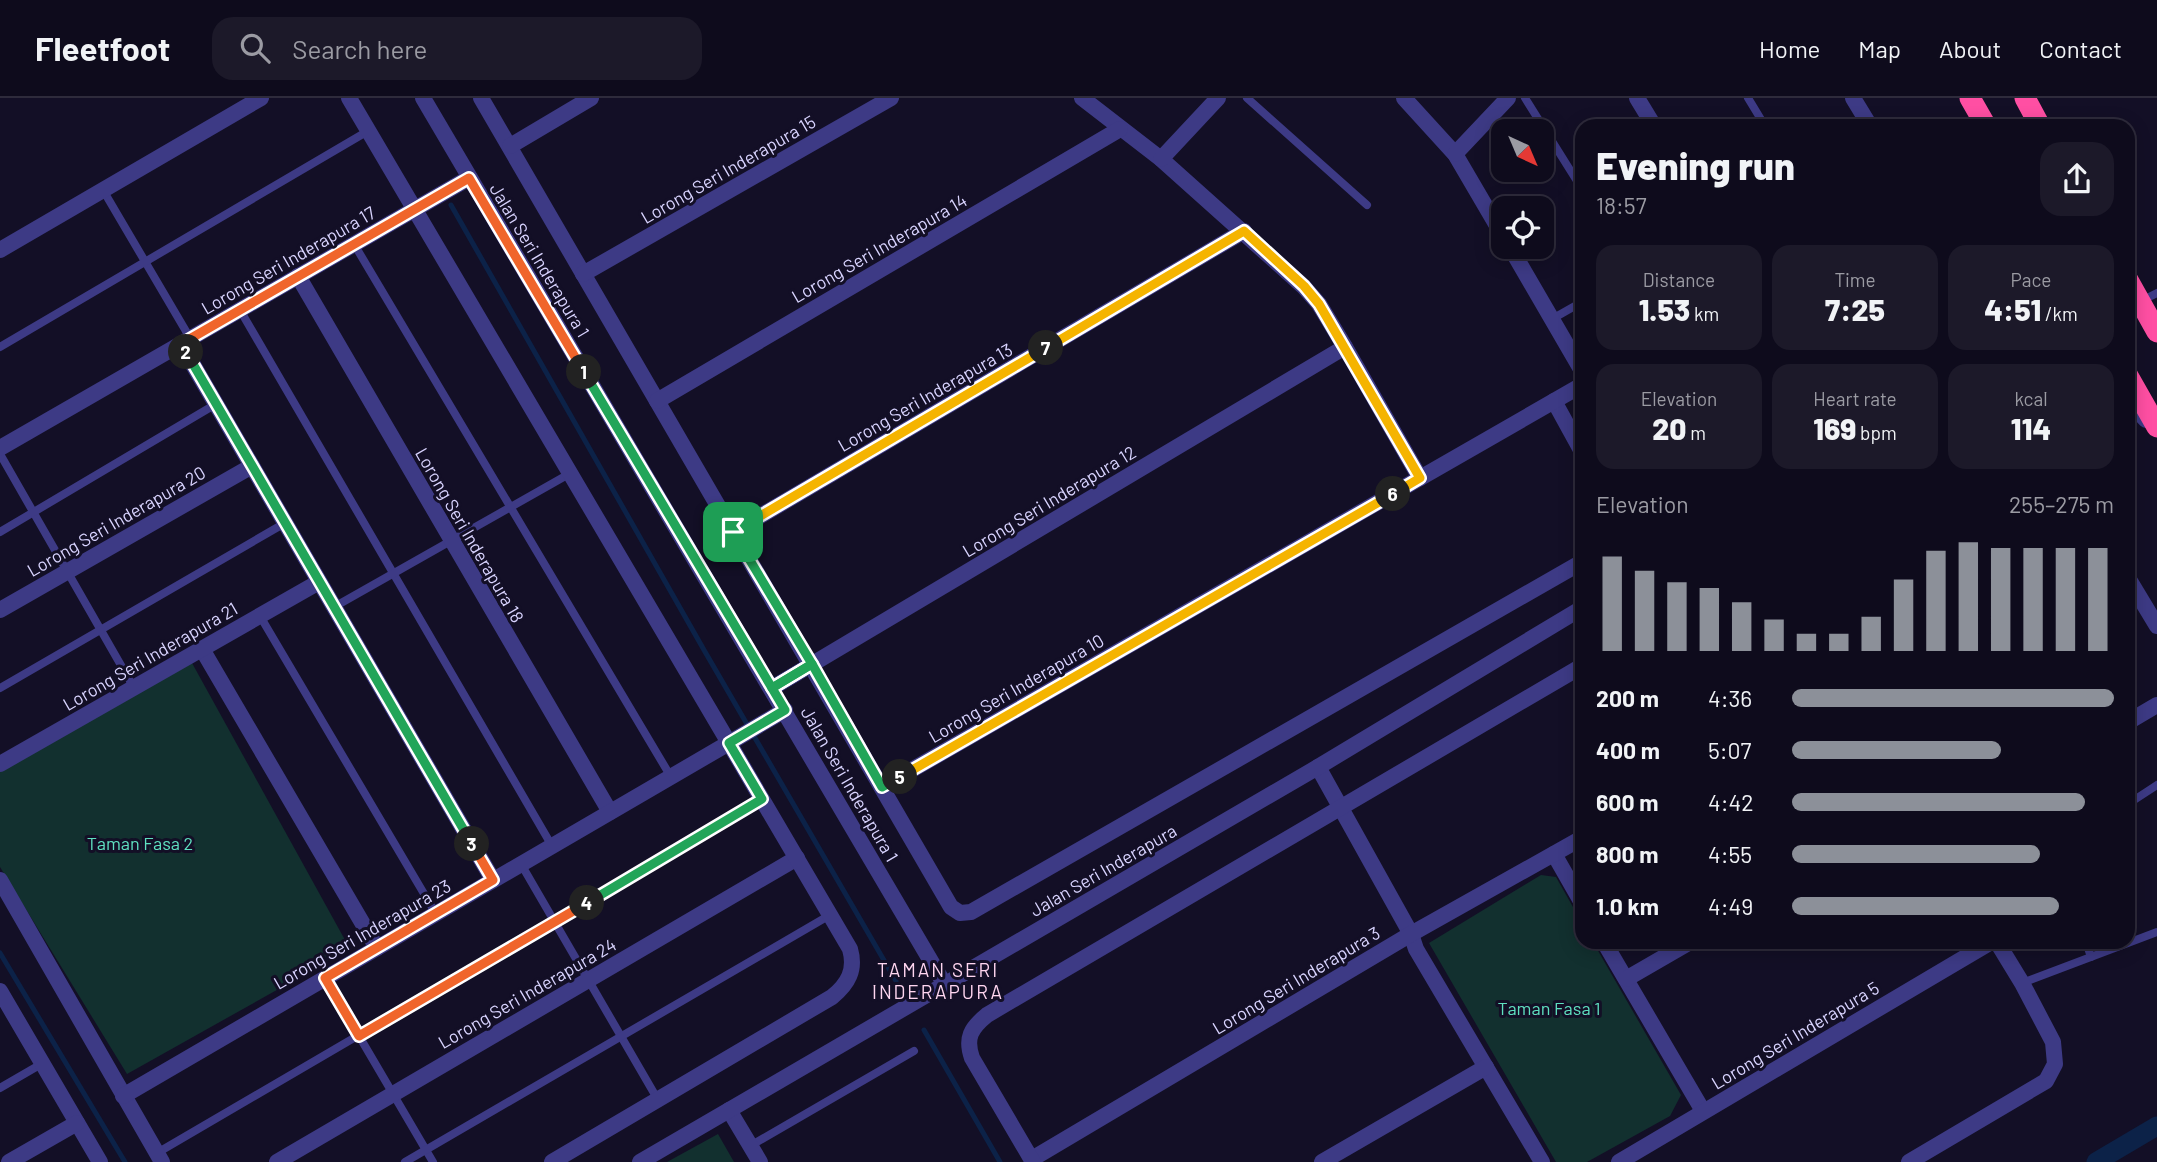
<!DOCTYPE html>
<meta charset="utf-8">
<style>
body{margin:0;font-family:Barlow,sans-serif;background:#1c1929;color:#f1f3f6;height:100vh;display:flex;flex-direction:column;font-size:26px;white-space:nowrap}
*{box-sizing:border-box;margin:0}
p{font-size:23px;color:#9b9ba3}
.icon{flex:none;width:38px;height:38px;fill:none;stroke:currentColor;stroke-width:2;stroke-linecap:round;stroke-linejoin:round}
.map{position:relative;flex:1;overflow:hidden}
.sheet{position:absolute;left:1575px;top:21px;width:560px;height:830px;display:flex;flex-direction:column;background:#0e0b1c;border-radius:21px;box-shadow:0 4px 18px #0003,0 0 0 2px #2e2b3b}
.sheet>*{flex:none}
.needle{width:46px;rotate:136deg}
.fabs{position:absolute;left:1491px;top:21px;display:grid;gap:14px}
.fabs a{display:grid;place-items:center;width:63px;height:63px;border-radius:14px;background:#0e0b1c;box-shadow:0 4px 18px #0003,0 0 0 2px #2e2b3b;font-size:35px}
.pin{position:absolute;display:grid;place-items:center;width:60px;height:60px;color:#fff;margin:-30px;border-radius:14px;box-shadow:0 4px 10px #0006}
.km{position:absolute;width:35px;height:35px;margin:-18px;border-radius:50%;background:#222;color:#fff;font-size:19px;line-height:35px;text-align:center}
.round{display:grid;place-items:center;flex:none;width:74px;height:74px;border-radius:21px;background:#1c1929}
.headline{display:flex;align-items:center;justify-content:space-between;height:119px;padding:0 21px}
h1{font-size:38px;font-weight:800;line-height:52px}
.figures{display:grid;grid-template-columns:repeat(3,1fr);gap:10px;height:119px;padding:7px 21px}
.figures div{display:grid;align-content:center;border-radius:18px;background:#1c1929;text-align:center}
.figures b{font-size:30px;font-weight:800}
.figures small{font-size:19px;font-weight:400}
.figures p{font-size:19px}
.chart{height:196px;padding:14px 21px}
.chart p{display:flex;justify-content:space-between}
.chart svg{width:100%;height:126px;margin-top:7px;stroke:#8c9099;stroke-width:6}
ul{padding:0 21px;list-style:none;font-size:23px}
li{display:grid;grid-template-columns:112px 84px 1fr;align-items:center;height:52px}
li i{height:18px;border-radius:9px;background:#8c9099}
header{display:flex;align-items:center;gap:42px;box-sizing:border-box;height:98px;padding:0 35px;background:#0e0b1c;border-bottom:2px solid #2e2b3b}
header strong{font-size:33px}
nav{display:flex;gap:38px;margin-inline-start:auto;font-size:24px}
.search{width:490px;height:63px;background:#1c1929;display:flex;align-items:center;gap:18px;box-sizing:border-box;padding:0 24px;border-radius:21px;color:#9b9ba3;font-size:26px}
.map>svg:first-child{display:block}
</style>
<header>
<strong>Fleetfoot</strong>
<div class="search"><svg class="icon" aria-label="search" viewBox="0 0 24 24"><circle cx="10" cy="10" r="6"/><path d="M15 15l6 6"/></svg>Search here</div>
<nav><a>Home</a><a>Map</a><a>About</a><a>Contact</a></nav>
</header>
<div class="map">
<svg width="2157" height="1064" viewBox="0 0 2157 1064">
<rect width="100%" height="100%" fill="#130f26"/>
<g fill="#12302f">
<path d="M192 565 350 851 127 976 0 769V673Z"/>
<path d="M1541 777 1556 779 1582 825V844H1593L1681 997 1670 1018 1587 1064H1556L1429 845Z"/>
<path d="M718 1036 734 1064H667Z"/>
</g>
<g fill="none" stroke-linecap="round" stroke-linejoin="round">
<g stroke="#0c2248" stroke-width="5">
<path d="M451 107 704 552 896 883"/>
<path d="M0 855 125 1064"/>
<path d="M924 932 1000 1064"/>
</g>
<path stroke="#0c2248" stroke-width="19" d="M2096 1064 2157 1028"/>
<g stroke="#3d3a85" stroke-width="8">
<path d="M1247 0 1367 107"/>
<path d="M1525 0 1582 91"/>
<path d="M1748 0 1765 28"/>
<path d="M103 92 190 240"/>
<path d="M354 146 671 679"/>
<path d="M2143 202 2157 195"/>
<path d="M240 212 552 748"/>
<path d="M1552 221 1582 204"/>
<path d="M0 249 368 33"/>
<path d="M0 356 134 590"/>
<path d="M0 434 216 306"/>
<path d="M334 509 569 376"/>
<path d="M260 518 436 816"/>
<path d="M0 590 285 425"/>
<path d="M2128 706 2157 687"/>
<path d="M521 766 658 1002"/>
<path d="M2086 844 2091 859"/>
<path d="M325 880 433 1064"/>
<path d="M2022 885 2157 834"/>
<path d="M0 990 43 965"/>
<path d="M750 1048 914 953"/>
<path d="M157 1055 763 701"/>
<path d="M405 1064 830 817"/>
</g>
<g stroke="#3d3a85" stroke-width="16">
<path d="M423 0 945 887"/>
<path d="M481 0 951 809 960 815 971 814 1582 464"/>
<path d="M1082 0 1161 61 1304 189 1319 206 1345 249 1420 380"/>
<path d="M1404 0 1455 56 1503 138"/>
<path d="M1637 0 1654 28"/>
<path d="M1853 0 1870 28"/>
<path d="M510 48 591 0"/>
<path d="M1455 56 1508 0"/>
<path d="M1161 61 1218 0"/>
<path d="M1510 149 1582 273"/>
<path d="M0 152 261 0"/>
<path d="M583 176 891 0"/>
<path d="M298 178 610 714"/>
<path d="M181 246 493 782"/>
<path d="M657 303 1120 31"/>
<path d="M1554 303 1582 354"/>
<path d="M2128 303 2146 322"/>
<path d="M0 350 469 80"/>
<path d="M733 434 1244 133"/>
<path d="M2128 480 2157 528"/>
<path d="M0 512 252 368"/>
<path d="M202 551 377 850"/>
<path d="M772 590 1345 249"/>
<path d="M2128 624 2157 607"/>
<path d="M0 666 319 484"/>
<path d="M1318 669 1411 836 1416 851 1542 1064"/>
<path d="M882 689 1582 287"/>
<path d="M1554 756 1582 805"/>
<path d="M0 782 162 1064"/>
<path d="M1604 844 1703 1013"/>
<path d="M1626 881 1690 844"/>
<path d="M0 893 100 1064"/>
<path d="M123 998 729 645 349 0"/>
<path d="M729 1012 760 1064"/>
<path d="M1032 1061 1411 836 1582 740"/>
<path d="M9 1064 77 1025"/>
<path d="M277 1064 797 760"/>
<path d="M552 1064 832 899C848 886 856 872 850 851L729 645 785 612"/>
<path d="M640 1064 1318 669 1582 510"/>
<path d="M1033 1064 972 960C965 940 971 930 987 917L1582 568"/>
<path d="M1322 1064 1486 969"/>
<path d="M1619 1064 1991 844"/>
<path d="M1909 1064 2046 983 2055 966 2053 944 2022 885 1997 844"/>
</g>
<g stroke="#ff4fa3" stroke-width="21">
<path d="M1970 0 1986 28"/>
<path d="M2025 0 2040 28"/>
<path d="M2128 182 2157 234"/>
<path d="M2128 278 2157 329"/>
</g>
</g>
<g fill="none" stroke-linecap="round" stroke-linejoin="round">
<g stroke="#fff" stroke-width="14">
<path id="split-1" d="M584 274 772 590 812 566 733 434"/>
</g>
<g stroke="#fff" stroke-width="14">
<path id="split-2" d="M186 254 181 246 469 80 584 274"/>
</g>
<g stroke="#fff" stroke-width="14">
<path id="split-3" d="M186 254 472 746"/>
</g>
<g stroke="#fff" stroke-width="14">
<path id="split-4" d="M472 746 493 782 325 880 359 938 587 805"/>
</g>
<g stroke="#fff" stroke-width="14">
<path id="split-5" d="M587 805 762 701 729 645 785 612 772 590 812 566 882 689 900 679"/>
</g>
<g stroke="#fff" stroke-width="14">
<path id="split-6" d="M900 679 1393 396"/>
</g>
<g stroke="#fff" stroke-width="14">
<path id="split-7" d="M1046 250 1244 133 1304 188 1319 206 1420 380 1393 396"/>
</g>
<g stroke="#fff" stroke-width="14">
<path id="split-8" d="M733 434 1046 250"/>
</g>
<use href="#split-1" stroke="#22a559" stroke-width="9"/>
<use href="#split-2" stroke="#f0652b" stroke-width="9"/>
<use href="#split-3" stroke="#22a559" stroke-width="9"/>
<use href="#split-4" stroke="#f0652b" stroke-width="9"/>
<use href="#split-5" stroke="#22a559" stroke-width="9"/>
<use href="#split-6" stroke="#f5b400" stroke-width="9"/>
<use href="#split-7" stroke="#f5b400" stroke-width="9"/>
<use href="#split-8" stroke="#f5b400" stroke-width="9"/>
</g>
<g text-anchor="middle" dominant-baseline="central" stroke-width="6" stroke-linejoin="round" paint-order="stroke">
<g font-size="18" fill="#d9d4ff" stroke="#130f26">
<text transform="translate(728 71) rotate(-30)">Lorong Seri Inderapura 15</text>
<text transform="translate(879 150) rotate(-30)">Lorong Seri Inderapura 14</text>
<text transform="translate(288 162) rotate(-30)">Lorong Seri Inderapura 17</text>
<text transform="translate(540 162) rotate(59)">Jalan Seri Inderapura 1</text>
<text transform="translate(925 299) rotate(-30)">Lorong Seri Inderapura 13</text>
<text transform="translate(1049 403) rotate(-31)">Lorong Seri Inderapura 12</text>
<text transform="translate(116 423) rotate(-30)">Lorong Seri Inderapura 20</text>
<text transform="translate(470 437) rotate(60)">Lorong Seri Inderapura 18</text>
<text transform="translate(150 558) rotate(-30)">Lorong Seri Inderapura 21</text>
<text transform="translate(1016 590) rotate(-30)">Lorong Seri Inderapura 10</text>
<text transform="translate(850 686) rotate(60)">Jalan Seri Inderapura 1</text>
<text transform="translate(1103 772) rotate(-30)">Jalan Seri Inderapura</text>
<text transform="translate(362 836) rotate(-30)">Lorong Seri Inderapura 23</text>
<text transform="translate(1296 882) rotate(-31)">Lorong Seri Inderapura 3</text>
<text transform="translate(527 895) rotate(-30)">Lorong Seri Inderapura 24</text>
<text transform="translate(1795 937) rotate(-31)">Lorong Seri Inderapura 5</text>
</g>
<g font-size="18" fill="#5fe0c0" stroke="#130f26">
<text x="140" y="745">Taman Fasa 2</text>
<text x="1549" y="910">Taman Fasa 1</text>
</g>
<g font-size="19" letter-spacing="2" fill="#ffd6f0" stroke="#130f26">
<text x="938" y="871">TAMAN SERI<tspan x="938" dy="22">INDERAPURA</tspan></text>
</g>
</g>
</svg>
<div class="fabs">
<a><svg class="needle" viewBox="-14 -14 28 28"><path d="M0-13l5 13h-10z" fill="#e53935"/><path d="M0 13l5-13h-10z" fill="#9b9ba3"/></svg></a>
<a><svg class="icon" aria-label="locate" viewBox="0 0 24 24"><circle cx="12" cy="12" r="6"/><path d="M12 2v4M12 18v4M2 12h4M18 12h4"/></svg></a>
</div>
<div class="pin" style="left:733px;top:434px;background:#1e9e55"><svg class="icon" aria-label="arrive" viewBox="0 0 24 24"><path d="M6 21V4h12l-3 4 3 4H6"/></svg></div>
<b class="km" style="left:584px;top:274px">1</b>
<b class="km" style="left:186px;top:254px">2</b>
<b class="km" style="left:472px;top:746px">3</b>
<b class="km" style="left:587px;top:805px">4</b>
<b class="km" style="left:900px;top:679px">5</b>
<b class="km" style="left:1393px;top:396px">6</b>
<b class="km" style="left:1046px;top:250px">7</b>
<section class="sheet">
<div class="headline"><div><h1>Evening run</h1><p>18:57</p></div><a class="round"><svg class="icon" aria-label="share" viewBox="0 0 24 24"><path d="M12 15V3M7 8l5-5 5 5M5 13v7h14v-7"/></svg></a></div>
<div class="figures">
<div><p>Distance</p><b>1.53<small> km</small></b></div>
<div><p>Time</p><b>7:25</b></div>
<div><p>Pace</p><b>4:51<small> /km</small></b></div>
</div>
<div class="figures">
<div><p>Elevation</p><b>20<small> m</small></b></div>
<div><p>Heart rate</p><b>169<small> bpm</small></b></div>
<div><p>kcal</p><b>114</b></div>
</div>
<div class="chart"><p><span>Elevation</span>255–275 m</p>
<svg viewBox="0 0 160 44" preserveAspectRatio="none"><path d="M5 44V11M15 44V16M25 44V20M35 44V22M45 44V27M55 44V33M65 44V38M75 44V38M85 44V32M95 44V19M105 44V9M115 44V6M125 44V8M135 44V8M145 44V8M155 44V8"/></svg>
</div>
<ul>
<li><b>200 m</b>4:36<i style="width:100%"></i></li>
<li><b>400 m</b>5:07<i style="width:65%"></i></li>
<li><b>600 m</b>4:42<i style="width:91%"></i></li>
<li><b>800 m</b>4:55<i style="width:77%"></i></li>
<li><b>1.0 km</b>4:49<i style="width:83%"></i></li>
</ul>
</section>
</div>
